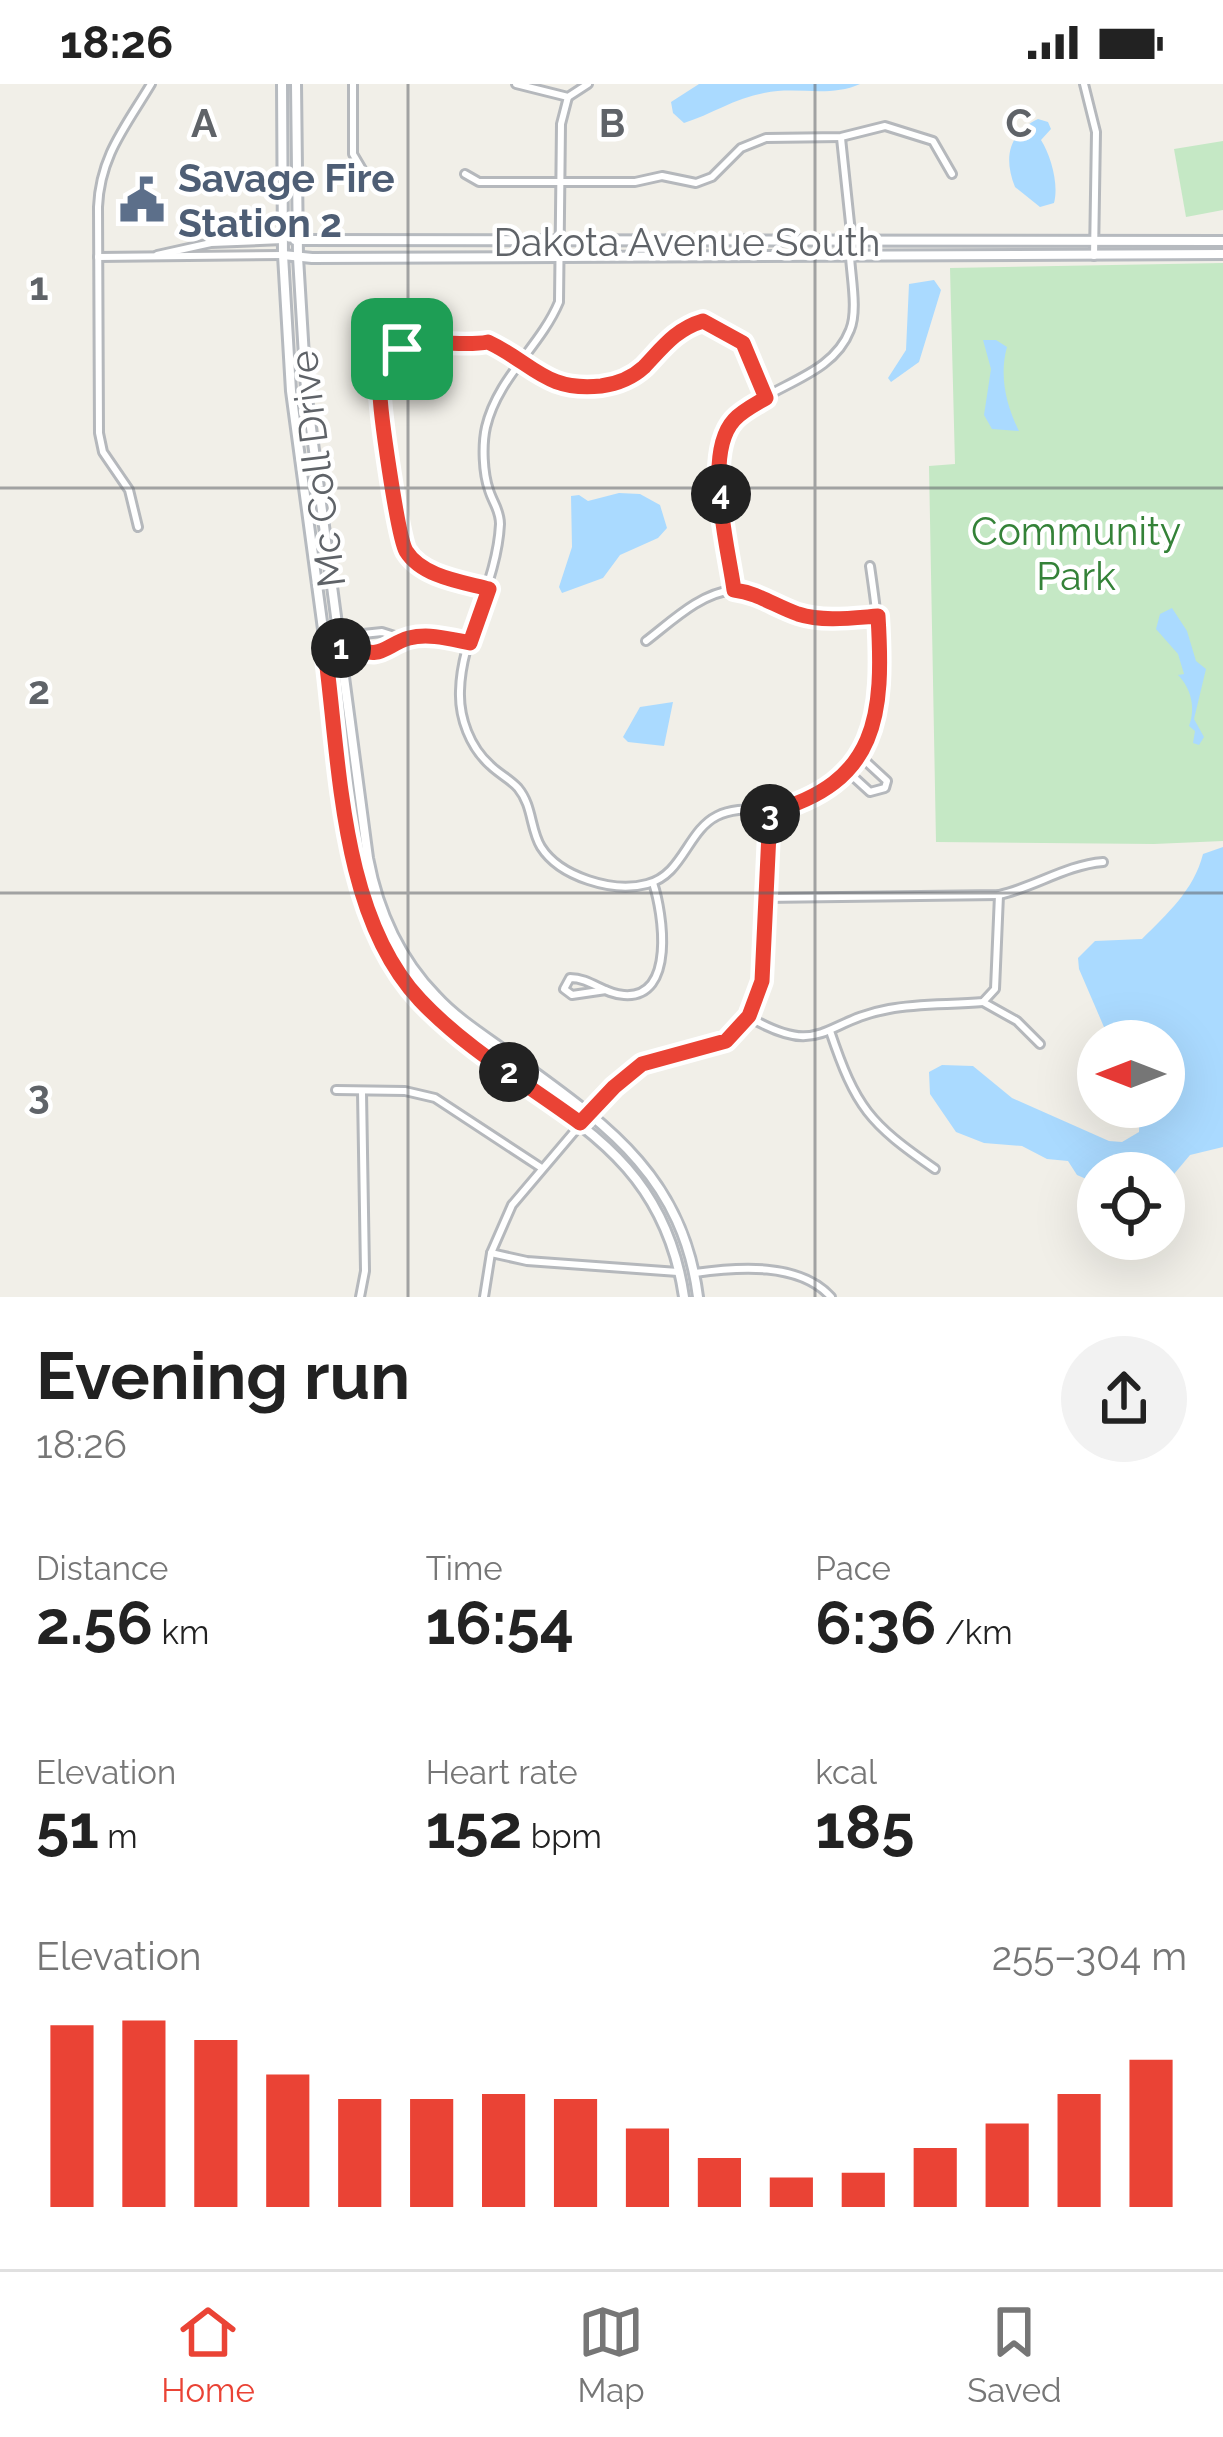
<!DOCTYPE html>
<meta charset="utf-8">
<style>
body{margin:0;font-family:Raleway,sans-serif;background:#f2f2f2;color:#222;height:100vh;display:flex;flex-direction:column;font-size:45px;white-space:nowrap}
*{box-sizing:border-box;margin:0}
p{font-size:39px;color:#767676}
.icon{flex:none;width:66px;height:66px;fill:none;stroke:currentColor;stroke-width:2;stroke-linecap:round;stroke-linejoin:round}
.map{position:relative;height:1213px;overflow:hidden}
.panel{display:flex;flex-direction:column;background:#fff;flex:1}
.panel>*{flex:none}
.needle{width:78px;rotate:270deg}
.buttons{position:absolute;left:1077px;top:936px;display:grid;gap:24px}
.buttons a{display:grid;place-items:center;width:108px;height:108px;border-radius:50%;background:#fff;box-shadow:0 12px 48px #0002;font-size:60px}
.pin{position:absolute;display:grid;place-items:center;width:102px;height:102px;color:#fff;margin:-51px;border-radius:24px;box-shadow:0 6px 18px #0006}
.km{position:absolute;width:60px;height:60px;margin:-30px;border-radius:50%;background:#222;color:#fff;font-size:33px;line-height:60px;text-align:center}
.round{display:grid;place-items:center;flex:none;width:126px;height:126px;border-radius:63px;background:#f2f2f2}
.overview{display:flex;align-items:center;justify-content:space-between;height:204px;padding:0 36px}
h1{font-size:66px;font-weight:700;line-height:90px}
.metrics{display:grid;grid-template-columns:repeat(3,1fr);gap:18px;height:204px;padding:12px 36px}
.metrics div{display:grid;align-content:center}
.metrics b{font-size:60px;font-weight:700}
.metrics small{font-size:33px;font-weight:400}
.metrics p{font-size:33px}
.chart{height:336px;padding:24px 36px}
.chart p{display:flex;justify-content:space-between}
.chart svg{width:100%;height:216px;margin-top:12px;stroke:#ea4335;stroke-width:6}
.status{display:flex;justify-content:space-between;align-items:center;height:84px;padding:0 60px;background:#fff;direction:ltr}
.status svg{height:33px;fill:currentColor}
.menu{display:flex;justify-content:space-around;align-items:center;height:168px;border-top:3px solid #e0e0e0;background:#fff;font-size:33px;color:#767676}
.menu a{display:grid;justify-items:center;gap:6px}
.menu .on{color:#ea4335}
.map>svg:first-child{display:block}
</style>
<div class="status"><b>18:26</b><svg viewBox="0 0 49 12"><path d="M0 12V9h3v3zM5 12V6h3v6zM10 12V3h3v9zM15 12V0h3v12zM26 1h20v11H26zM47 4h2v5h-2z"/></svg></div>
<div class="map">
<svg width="1223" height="1213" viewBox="0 0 1223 1213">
<rect width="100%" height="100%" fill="#f1efe8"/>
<g fill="#c5e8c5">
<path d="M1223 57V126L1186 133 1174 65Z"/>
<path d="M1223 179V757L1154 760 936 758 929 382 955 380 950 184Z"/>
</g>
<g fill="#aadaff">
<path d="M699 0H860C829 14 797 2 764 9 735 14 710 31 684 39L673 29 671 18Z"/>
<path d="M1038 35 1048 38 1051 45 1041 56C1051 72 1059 100 1054 119L1040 123 1015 103C1003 73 1009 49 1038 35Z"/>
<path d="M934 196 941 206 919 278 891 298 888 294 906 266 909 200Z"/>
<path d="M983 256H996L1007 263C999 291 1006 321 1019 347L992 345 984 331 991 285Z"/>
<path d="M619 409 640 410 660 421 667 444 658 454 620 471 603 494 562 509 559 503 572 463 571 412 579 411 588 417Z"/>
<path d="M1172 524 1187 547 1196 577 1206 585 1194 635 1204 653 1199 661 1193 659 1195 647 1189 642C1196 624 1191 604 1178 591L1184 590 1178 570 1156 545 1160 530Z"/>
<path d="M673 618 664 662 628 658 623 653 640 623Z"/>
<path d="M1223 763V1063L1190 1071 1164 1102V1089H1098V1100L1077 1091 1068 1077 1047 1075 1022 1062 984 1059 956 1048 930 1010 929 988 942 981 973 982 1012 1014 1109 1057 1122 1058 1139 1048 1140 1023H1164V957H1110L1079 885 1078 874 1095 857 1142 855C1167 830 1194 806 1203 770Z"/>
</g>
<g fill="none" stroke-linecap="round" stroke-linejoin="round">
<g stroke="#b5b8bc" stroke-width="12">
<g id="minor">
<path d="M353 0V70L363 87"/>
<path d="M516 0 568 13 588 0"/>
<path d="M1084 0 1096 48 1094 172"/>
<path d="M568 13 561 40 559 218C540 263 498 293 486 343 482 361 483 389 489 406 493 419 500 426 500 440 497 500 461 552 460 607 459 634 470 663 490 681 499 690 510 695 518 704 533 722 530 745 541 763 560 793 613 809 647 800 683 791 687 747 717 732 741 720 772 729 798 721 901 687 882 564 870 482"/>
<path d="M841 54 852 158"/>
<path d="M465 90 479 98H635L662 92 696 99 712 93 741 64 766 54 841 53 885 42 933 57 952 90"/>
<path d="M157 171 211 159 283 156"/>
<path d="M98 173 283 171"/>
<path d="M138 443 129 406 103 368 99 349 98 123C100 72 126 42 151 0"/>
<path d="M489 505C463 498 422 493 406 467 396 449 377 322 380 301 382 290 388 275 397 269 422 251 459 264 488 258 533 278 545 308 601 302 616 300 632 294 644 283 663 263 676 245 703 237L743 259 766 314"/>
<path d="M734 506C729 472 711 388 721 359 741 301 828 304 850 246 858 227 851 193 850 172"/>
<path d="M404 555C387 568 374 574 355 562L363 550 382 548 404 555 433 552 470 559"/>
<path d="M646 557C671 538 700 509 733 506 759 503 780 525 803 531 827 537 853 534 877 532"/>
<path d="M847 687 870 708 885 704 887 697 860 672"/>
<path d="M763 814 999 811C1035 803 1066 781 1103 778"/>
<path d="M606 906 572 911 564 905 570 894C591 894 603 910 624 911 676 915 663 829 653 799"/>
<path d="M983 918 1017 937 1040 960"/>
<path d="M749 933C822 975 822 937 889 925 920 919 952 921 983 918L995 905 999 811"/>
<path d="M830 947C856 1024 869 1039 935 1085"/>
<path d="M336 1006 405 1007 435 1014 540 1083"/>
<path d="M491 1169 527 1177 678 1188"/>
<path d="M695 1189C738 1183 799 1178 831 1213"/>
<path d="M360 1213 365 1187 362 1008"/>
<path d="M484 1213 491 1169 512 1121 596 1022 642 980 726 957 749 933 762 897 770 728"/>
</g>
</g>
<g stroke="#b6babf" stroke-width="14">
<g id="secondary">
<path d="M282 0 283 171 291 307 354 776C364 828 383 876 419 915 519 1024 659 1041 684 1213"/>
<path d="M296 0 298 173 306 306 368 774C378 827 398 873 436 912 456 934 483 951 508 969 601 1037 682 1088 698 1213"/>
<path d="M295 156 1223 157"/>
<path d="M283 171 312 174 1223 170"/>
</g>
</g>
<use href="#minor" stroke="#fff" stroke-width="6"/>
<use href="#secondary" stroke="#fff" stroke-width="8"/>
</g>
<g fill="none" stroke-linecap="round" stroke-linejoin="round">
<g stroke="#fff" stroke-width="24">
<path id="route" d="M703 237 743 259 766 314C756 320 742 327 734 336 703 370 728 462 734 506 758 509 775 522 798 530 823 538 852 534 878 532 884 630 879 699 770 728L762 897 749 932 726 957 642 980 614 1003 580 1039C527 1000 465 964 420 916 340 831 340 678 325 567L355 562C379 578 387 560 409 554 429 549 450 555 470 559L489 505C463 498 422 493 406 467 398 453 378 319 380 301 382 290 388 275 397 269 422 251 459 264 488 258 533 279 545 308 601 302 616 300 632 294 644 283 663 263 676 245 703 237Z"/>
</g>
<use href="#route" stroke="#ea4335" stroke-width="15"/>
</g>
<path fill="none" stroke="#5f6368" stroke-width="3" stroke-opacity="0.55" d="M408 0V1213M815 0V1213M0 404H1223M0 809H1223"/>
<defs>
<g id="civic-bare" transform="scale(3.6)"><path d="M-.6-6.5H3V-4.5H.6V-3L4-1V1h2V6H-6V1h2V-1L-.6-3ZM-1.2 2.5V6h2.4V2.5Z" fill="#5c6f8a" stroke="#fff" stroke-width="2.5" paint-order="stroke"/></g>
</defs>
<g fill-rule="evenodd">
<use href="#civic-bare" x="142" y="116"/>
</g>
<g text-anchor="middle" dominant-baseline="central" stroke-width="9" stroke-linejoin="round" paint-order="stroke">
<g font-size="39" font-weight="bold" fill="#4e5e75" stroke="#fff" text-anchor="start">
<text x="178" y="94">Savage Fire<tspan x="178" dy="45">Station 2</tspan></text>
</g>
<g font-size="39" fill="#5f6368" stroke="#fff">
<text x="687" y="158">Dakota Avenue South</text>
<text transform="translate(317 385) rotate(-97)">Mc Coll Drive</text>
</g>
<g font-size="39" fill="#348238" stroke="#fff">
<text x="1076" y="447">Community<tspan x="1076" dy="45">Park</tspan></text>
</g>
</g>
<g font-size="39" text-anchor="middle" font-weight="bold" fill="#5f6368" stroke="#fff" stroke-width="9" stroke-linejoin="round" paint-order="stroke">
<text x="204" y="53">A</text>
<text x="612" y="53">B</text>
<text x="1019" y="53">C</text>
<text x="39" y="216">1</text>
<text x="39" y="620">2</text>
<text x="39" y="1024">3</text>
</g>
</svg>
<div class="buttons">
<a><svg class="needle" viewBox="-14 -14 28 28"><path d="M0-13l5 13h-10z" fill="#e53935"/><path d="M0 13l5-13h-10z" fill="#767676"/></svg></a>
<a><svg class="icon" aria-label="locate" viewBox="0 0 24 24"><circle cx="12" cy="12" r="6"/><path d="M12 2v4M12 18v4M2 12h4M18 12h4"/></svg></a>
</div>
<div class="pin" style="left:402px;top:265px;background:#1e9e55"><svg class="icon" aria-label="arrive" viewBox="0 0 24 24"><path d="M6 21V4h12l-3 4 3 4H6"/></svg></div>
<b class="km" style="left:341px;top:564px">1</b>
<b class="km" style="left:509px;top:988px">2</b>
<b class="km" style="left:770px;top:730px">3</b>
<b class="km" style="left:721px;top:410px">4</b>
</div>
<section class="panel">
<div class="overview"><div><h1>Evening run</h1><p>18:26</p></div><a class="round"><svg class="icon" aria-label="share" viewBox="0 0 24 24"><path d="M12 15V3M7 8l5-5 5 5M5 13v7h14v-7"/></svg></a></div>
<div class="metrics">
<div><p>Distance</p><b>2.56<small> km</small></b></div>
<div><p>Time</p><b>16:54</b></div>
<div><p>Pace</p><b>6:36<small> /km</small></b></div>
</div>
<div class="metrics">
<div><p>Elevation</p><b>51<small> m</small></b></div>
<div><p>Heart rate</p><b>152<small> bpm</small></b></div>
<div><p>kcal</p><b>185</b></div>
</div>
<div class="chart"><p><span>Elevation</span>255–304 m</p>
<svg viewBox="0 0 160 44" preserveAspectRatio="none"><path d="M5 44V7M15 44V6M25 44V10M35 44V17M45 44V22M55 44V22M65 44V21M75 44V22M85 44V28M95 44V34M105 44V38M115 44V37M125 44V32M135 44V27M145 44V21M155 44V14"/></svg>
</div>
</section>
<nav class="menu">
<a class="on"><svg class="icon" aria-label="home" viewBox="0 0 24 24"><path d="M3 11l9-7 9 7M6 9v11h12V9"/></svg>Home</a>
<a><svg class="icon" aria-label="map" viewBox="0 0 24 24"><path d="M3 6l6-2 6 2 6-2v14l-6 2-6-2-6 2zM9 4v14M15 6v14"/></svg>Map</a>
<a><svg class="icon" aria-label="saved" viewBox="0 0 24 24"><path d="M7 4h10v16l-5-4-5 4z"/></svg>Saved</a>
</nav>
